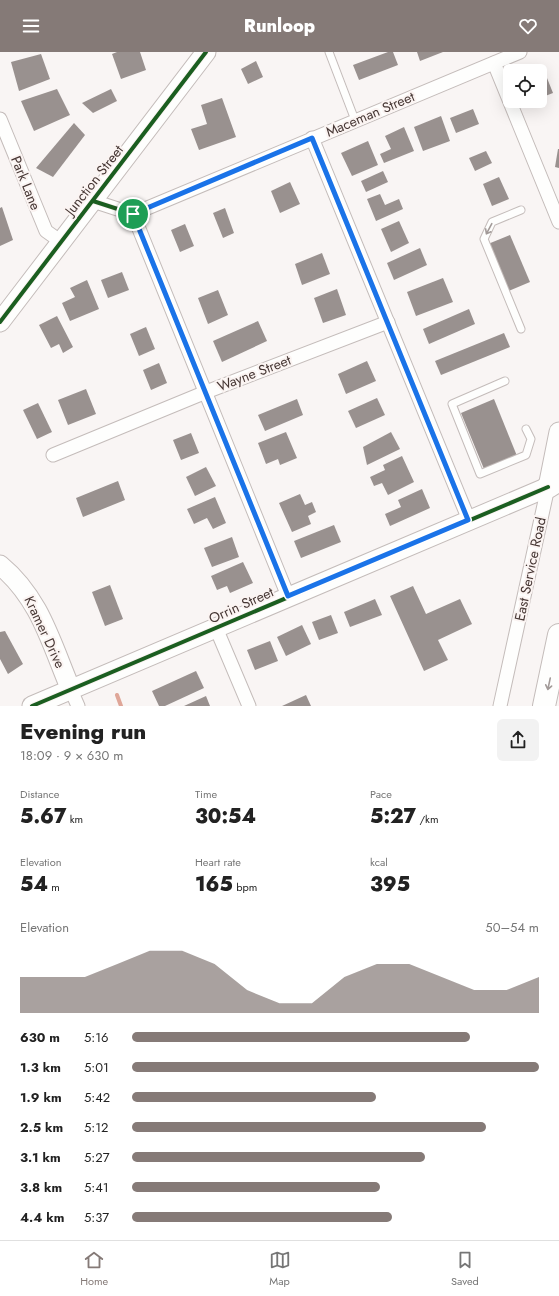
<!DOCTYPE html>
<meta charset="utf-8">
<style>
body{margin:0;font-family:Jost,sans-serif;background:#f2f2f2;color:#222;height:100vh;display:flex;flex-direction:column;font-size:15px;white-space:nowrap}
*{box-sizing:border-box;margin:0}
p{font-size:13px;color:#767676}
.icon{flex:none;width:22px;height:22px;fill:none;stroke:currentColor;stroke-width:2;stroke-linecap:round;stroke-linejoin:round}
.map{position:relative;height:654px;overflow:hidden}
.drawer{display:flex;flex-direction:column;background:#fff;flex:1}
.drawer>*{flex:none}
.buttons{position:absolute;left:503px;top:12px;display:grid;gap:8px}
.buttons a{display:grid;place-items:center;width:44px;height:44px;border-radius:6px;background:#fff;box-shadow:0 4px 16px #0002;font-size:20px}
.pin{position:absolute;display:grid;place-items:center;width:34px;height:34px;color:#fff;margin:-17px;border:2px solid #fff;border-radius:50%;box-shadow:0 1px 4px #0007}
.round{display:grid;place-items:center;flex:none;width:42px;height:42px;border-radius:6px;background:#f2f2f2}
.head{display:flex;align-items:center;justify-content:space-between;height:68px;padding:0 20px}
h1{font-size:22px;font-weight:800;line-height:30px}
.stats{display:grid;grid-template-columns:repeat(3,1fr);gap:6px;height:68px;padding:4px 20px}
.stats div{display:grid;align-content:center}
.stats b{font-size:20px;font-weight:800}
.stats small{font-size:11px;font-weight:400}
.stats p{font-size:11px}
.chart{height:112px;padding:8px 20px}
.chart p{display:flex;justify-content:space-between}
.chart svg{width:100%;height:72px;margin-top:4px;fill:#857a77;opacity:.7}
ul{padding:0 20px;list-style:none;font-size:13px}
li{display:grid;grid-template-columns:64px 48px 1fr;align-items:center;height:30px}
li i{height:10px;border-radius:5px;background:#857a77}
header{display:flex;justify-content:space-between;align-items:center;height:52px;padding:0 20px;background:#857a77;color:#fff;font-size:18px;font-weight:800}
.tabs{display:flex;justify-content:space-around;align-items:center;height:56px;border-top:1px solid #e0e0e0;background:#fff;font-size:11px;color:#767676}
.tabs a{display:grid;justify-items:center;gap:2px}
.tabs .current{color:#857a77}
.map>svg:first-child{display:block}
</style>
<header><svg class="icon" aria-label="menu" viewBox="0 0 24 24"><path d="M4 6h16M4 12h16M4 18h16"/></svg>Runloop<svg class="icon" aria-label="heart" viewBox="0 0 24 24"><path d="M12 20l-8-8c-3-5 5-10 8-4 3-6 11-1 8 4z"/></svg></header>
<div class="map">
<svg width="559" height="654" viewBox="0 0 559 654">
<rect width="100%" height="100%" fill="#f9f5f4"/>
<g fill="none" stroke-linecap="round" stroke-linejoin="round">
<path stroke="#dfa698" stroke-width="4" d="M117 643 121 654"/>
</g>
<g fill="#99918f">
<path d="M117 0H140L146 18 121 27 112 2Z"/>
<path d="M388 0H393L398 13 359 28 353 13Z"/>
<path d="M417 0H443L420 9Z"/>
<path d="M41 2 50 27 19 39 11 10Z"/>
<path d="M256 9 263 25 248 32 241 17Z"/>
<path d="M547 26 553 41 540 46V29Z"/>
<path d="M57 37 70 63 34 79 21 49Z"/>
<path d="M111 37 117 49 93 61 82 51Z"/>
<path d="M222 46 236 85 199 98 191 77 207 72 201 53Z"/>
<path d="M473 57 479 72 456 81 450 66Z"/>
<path d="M441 64 450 89 423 99 414 75Z"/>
<path d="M74 71 85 83 53 125 36 116Z"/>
<path d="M404 75 414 99 384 111 380 102 391 97 385 84Z"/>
<path d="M368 89 378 113 352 124 341 101Z"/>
<path d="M558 97H559V116L555 115Z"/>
<path d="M486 99 492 111 475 119 469 106Z"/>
<path d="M383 119 388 130 366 140 361 129Z"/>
<path d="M499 125 509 147 492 154 483 132Z"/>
<path d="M290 130 300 152 280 161 271 139Z"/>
<path d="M380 142 385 153 399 147 403 157 376 169 367 147Z"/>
<path d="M2 155 13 188 0 194V156Z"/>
<path d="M225 156 234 181 223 186 213 161Z"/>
<path d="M399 169 409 191 391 200 381 177Z"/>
<path d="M185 172 194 194 180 200 171 178Z"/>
<path d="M510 183 530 230 506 240 488 192Z"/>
<path d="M420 196 427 213 394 228 387 211Z"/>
<path d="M322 201 330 222 302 233 295 212Z"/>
<path d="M122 220 129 238 108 246 101 228Z"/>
<path d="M443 226 453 250 416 264 407 240Z"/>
<path d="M87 228 99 257 70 269 62 251 75 245 70 236Z"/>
<path d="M337 237 346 263 323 271 314 246Z"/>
<path d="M218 238 228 263 208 272 198 246Z"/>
<path d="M469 257 475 272 429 292 423 277Z"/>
<path d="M57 264 73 295 63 301 59 292 51 296 39 273Z"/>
<path d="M258 269 267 289 222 310 213 289Z"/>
<path d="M146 275 155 297 139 304 130 282Z"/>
<path d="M504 281 510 295 441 323 435 309Z"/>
<path d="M367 309 376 329 346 342 338 322Z"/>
<path d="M159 311 167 331 151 338 143 318Z"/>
<path d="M86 337 96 362 68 373 58 348Z"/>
<path d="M377 346 385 363 356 376 348 359Z"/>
<path d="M297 347 303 363 265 379 258 363Z"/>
<path d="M494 347 517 404 484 417 461 361Z"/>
<path d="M38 351 52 380 37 387 23 358Z"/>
<path d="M286 380 297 406 280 413 278 407 266 412 258 391Z"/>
<path d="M391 380 400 397 367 413 363 395Z"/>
<path d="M191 381 199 401 181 408 173 388Z"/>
<path d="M402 404 414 430 388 443 382 431 374 434 370 425 385 418 383 413Z"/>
<path d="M206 415 216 434 195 444 186 425Z"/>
<path d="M118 429 125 448 83 465 76 446Z"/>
<path d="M422 437 430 456 390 474 385 462 401 455 398 448Z"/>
<path d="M300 442 305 453 312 450 316 460 308 464 311 472 292 480 279 451Z"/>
<path d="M215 445 226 471 213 477 207 466 194 472 187 457Z"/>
<path d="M334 473 341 490 301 506 294 489Z"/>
<path d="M232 485 239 505 212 515 204 496Z"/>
<path d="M243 510 253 531 230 541 227 534 217 538 211 524Z"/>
<path d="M110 533 123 567 105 574 92 540Z"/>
<path d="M413 534 426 562 460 547 472 572 438 588 448 608 424 619 390 544Z"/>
<path d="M375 547 382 563 350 575 344 560Z"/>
<path d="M331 563 338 581 319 588 312 570Z"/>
<path d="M302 573 311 592 286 604 277 585Z"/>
<path d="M5 579 23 612 8 622 0 607V580Z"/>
<path d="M270 589 278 609 255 618 247 598Z"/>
<path d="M196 619 204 636 165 654H159L152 639Z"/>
<path d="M306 643 311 654H282Z"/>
<path d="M206 644 210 654H184Z"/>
</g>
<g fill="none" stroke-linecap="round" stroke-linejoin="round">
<g stroke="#c4bcba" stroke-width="9">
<g id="lane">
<path d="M329 0 355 68"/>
<path d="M521 277 484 187 492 170 521 158"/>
<path d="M505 329 452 352 480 422 526 403 531 387 526 377"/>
</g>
</g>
<g stroke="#c4bcba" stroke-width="15">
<g id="street">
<path d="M494 11 559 170"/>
<path d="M0 67 46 179 60 189"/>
<path d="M312 86 469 468"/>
<path d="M93 149 133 162 288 544"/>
<path d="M133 162 520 0"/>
<path d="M53 403 206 340 388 270"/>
<path d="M216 576 249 654"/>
<path d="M71 638 78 654"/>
<path d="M500 654 548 435"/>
</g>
</g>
<g stroke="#c4bcba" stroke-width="21">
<g id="secondary">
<path d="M0 270 206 0"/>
<path d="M0 513C40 546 51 591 71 638"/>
<path d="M32 654 548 435 559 380"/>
</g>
</g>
<g stroke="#c4bcba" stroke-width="24">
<g id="highway">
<path d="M548 435 559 428"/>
<path d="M544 654 559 583"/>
</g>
</g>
<use href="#lane" stroke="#fefefd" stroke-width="7"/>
<use href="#street" stroke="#fefefd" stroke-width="13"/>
<use href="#secondary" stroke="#fefefd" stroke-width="19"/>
<use href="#highway" stroke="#fefefd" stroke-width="22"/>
<g stroke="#fbf4f2" stroke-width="6">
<g id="cycleway">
<path d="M93 149 133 162 288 544"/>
<path d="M0 270 206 0"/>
<path d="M32 654 548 435"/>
</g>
</g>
<use href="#cycleway" stroke="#1b5e20" stroke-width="4"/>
</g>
<defs><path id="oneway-shaft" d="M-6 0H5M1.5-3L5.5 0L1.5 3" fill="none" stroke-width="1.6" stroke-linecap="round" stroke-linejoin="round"/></defs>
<g stroke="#a29a98">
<use href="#oneway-shaft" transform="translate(489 177) rotate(118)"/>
<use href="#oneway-shaft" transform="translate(549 632) rotate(102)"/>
</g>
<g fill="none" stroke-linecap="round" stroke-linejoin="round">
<g stroke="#fff" stroke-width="8">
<path id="route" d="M312 86 468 468 288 544 133 162Z"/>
</g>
<use href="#route" stroke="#1a73e8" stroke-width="5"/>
</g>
<g text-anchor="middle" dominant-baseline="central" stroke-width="4" stroke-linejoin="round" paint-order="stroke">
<g font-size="14" fill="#463734" stroke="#fbf4f2">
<text transform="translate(370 62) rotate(-23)">Maceman Street</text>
<text transform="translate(94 128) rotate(-52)">Junction Street</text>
<text transform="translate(26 131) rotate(68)">Park Lane</text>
<text transform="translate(254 321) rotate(-21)">Wayne Street</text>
<text transform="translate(530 517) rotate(-78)">East Service Road</text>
<text transform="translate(241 553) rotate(-24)">Orrin Street</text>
<text transform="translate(45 580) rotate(65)">Kramer Drive</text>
</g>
</g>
</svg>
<div class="buttons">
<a><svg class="icon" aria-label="locate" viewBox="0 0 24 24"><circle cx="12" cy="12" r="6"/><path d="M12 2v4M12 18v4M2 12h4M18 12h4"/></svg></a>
</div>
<div class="pin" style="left:133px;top:162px;background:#1e9e55"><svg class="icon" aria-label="arrive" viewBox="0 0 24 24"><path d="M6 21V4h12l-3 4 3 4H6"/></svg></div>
</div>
<section class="drawer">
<div class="head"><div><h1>Evening run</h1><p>18:09 · 9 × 630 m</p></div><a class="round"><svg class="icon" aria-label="share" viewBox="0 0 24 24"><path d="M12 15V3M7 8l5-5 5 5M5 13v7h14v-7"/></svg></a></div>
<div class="stats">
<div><p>Distance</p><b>5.67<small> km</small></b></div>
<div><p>Time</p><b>30:54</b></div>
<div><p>Pace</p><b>5:27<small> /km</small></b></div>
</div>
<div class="stats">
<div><p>Elevation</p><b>54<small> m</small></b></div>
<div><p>Heart rate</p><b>165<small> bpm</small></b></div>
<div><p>kcal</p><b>395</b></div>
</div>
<div class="chart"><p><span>Elevation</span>50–54 m</p>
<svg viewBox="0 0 160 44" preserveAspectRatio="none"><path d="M0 44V22L10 22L20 22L30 14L40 6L50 6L60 14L70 30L80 38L90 38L100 22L110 14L120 14L130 22L140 30L150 30L160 22V44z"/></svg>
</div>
<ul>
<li><b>630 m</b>5:16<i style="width:83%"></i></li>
<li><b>1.3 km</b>5:01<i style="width:100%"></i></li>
<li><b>1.9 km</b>5:42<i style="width:60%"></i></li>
<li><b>2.5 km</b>5:12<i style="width:87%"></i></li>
<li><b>3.1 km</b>5:27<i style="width:72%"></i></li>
<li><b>3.8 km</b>5:41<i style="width:61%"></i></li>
<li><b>4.4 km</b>5:37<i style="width:64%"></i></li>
</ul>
</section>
<nav class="tabs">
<a class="current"><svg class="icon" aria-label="home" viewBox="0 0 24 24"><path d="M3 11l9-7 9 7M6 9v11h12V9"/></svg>Home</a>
<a><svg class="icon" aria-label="map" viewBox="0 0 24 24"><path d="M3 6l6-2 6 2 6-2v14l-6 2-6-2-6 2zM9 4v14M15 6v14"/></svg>Map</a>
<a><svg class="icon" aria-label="saved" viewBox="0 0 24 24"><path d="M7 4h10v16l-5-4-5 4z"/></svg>Saved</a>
</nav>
